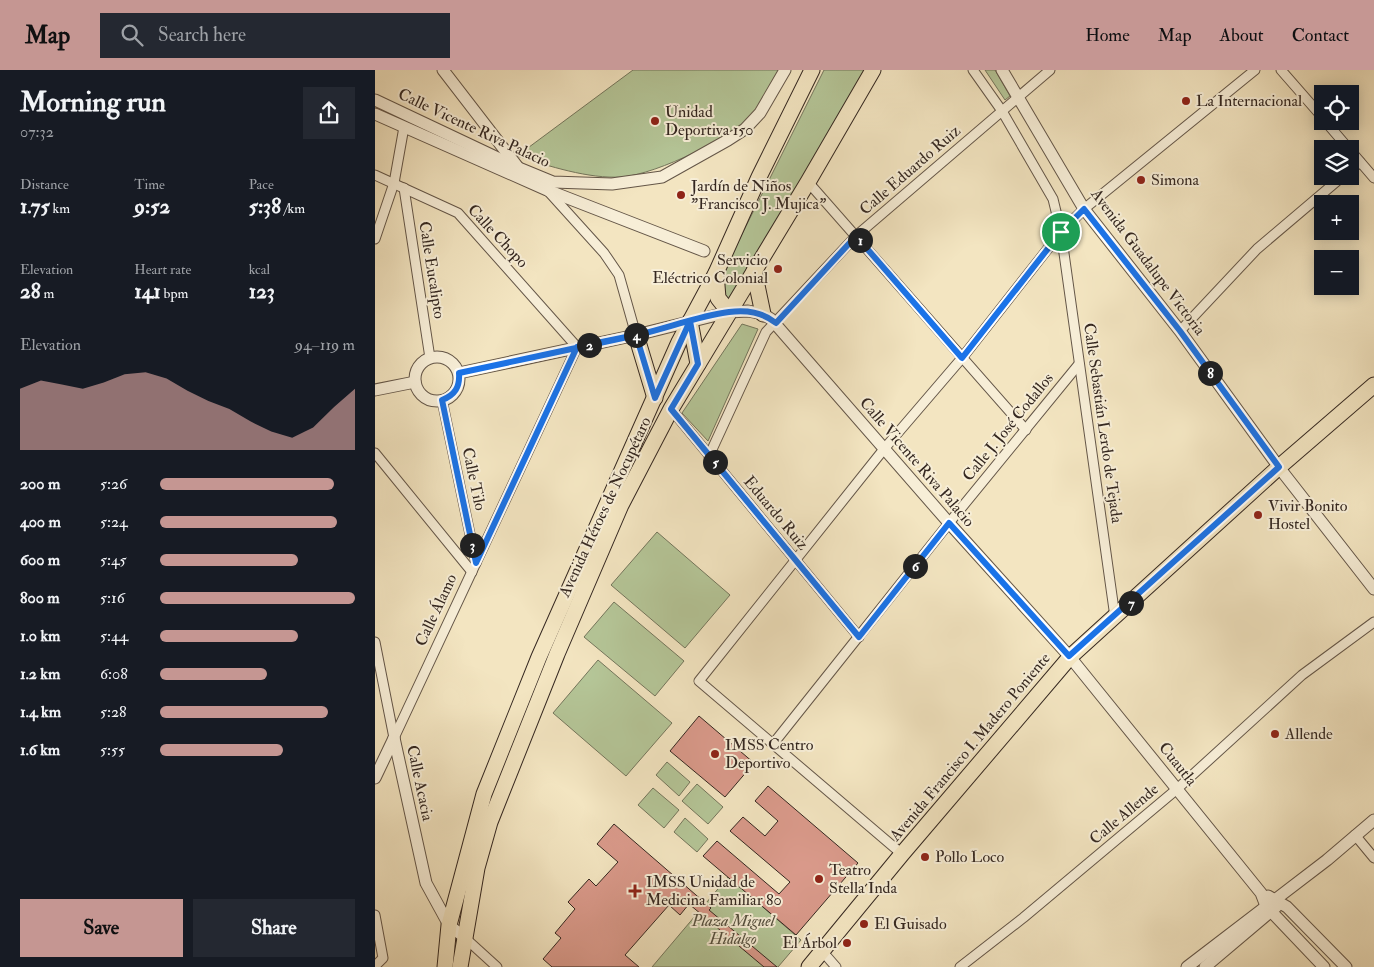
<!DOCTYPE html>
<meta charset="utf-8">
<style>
body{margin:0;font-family:"IM FELL Double Pica",serif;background:#242831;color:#f1f3f6;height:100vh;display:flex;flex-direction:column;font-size:19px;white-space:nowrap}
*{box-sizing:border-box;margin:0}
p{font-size:16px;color:#9ea1a6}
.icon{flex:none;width:28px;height:28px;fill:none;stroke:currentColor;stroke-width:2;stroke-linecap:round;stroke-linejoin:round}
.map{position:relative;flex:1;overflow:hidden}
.details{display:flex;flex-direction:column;background:#171b24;width:375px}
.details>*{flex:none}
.fabs{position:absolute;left:939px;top:15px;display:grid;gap:10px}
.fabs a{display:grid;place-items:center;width:45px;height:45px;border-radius:0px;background:#171b24;box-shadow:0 2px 12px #0003;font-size:25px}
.pin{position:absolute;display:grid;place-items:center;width:42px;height:42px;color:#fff;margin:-21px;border:2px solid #fff;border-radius:50%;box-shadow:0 1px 5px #0007}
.km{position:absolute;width:25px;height:25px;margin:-12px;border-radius:50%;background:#222;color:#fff;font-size:14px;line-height:25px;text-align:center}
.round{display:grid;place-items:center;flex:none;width:52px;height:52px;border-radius:0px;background:#242831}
.summary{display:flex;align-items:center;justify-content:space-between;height:85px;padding:0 20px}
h1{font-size:28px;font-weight:800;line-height:38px}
.figures{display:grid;grid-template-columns:repeat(3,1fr);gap:8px;height:85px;padding:5px 20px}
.figures div{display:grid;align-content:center}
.figures b{font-size:21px;font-weight:800}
.figures small{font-size:14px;font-weight:400}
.figures p{font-size:14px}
.chart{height:140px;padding:10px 20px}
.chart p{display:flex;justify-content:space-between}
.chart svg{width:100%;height:90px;margin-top:5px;fill:#c59692;opacity:.7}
.cta{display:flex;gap:10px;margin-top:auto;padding:10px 20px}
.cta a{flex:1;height:58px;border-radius:0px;background:#c59692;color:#111;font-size:20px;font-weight:800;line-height:58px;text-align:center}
.cta a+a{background:#242831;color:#f1f3f6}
ul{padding:0 20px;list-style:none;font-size:16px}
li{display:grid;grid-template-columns:80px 60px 1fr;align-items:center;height:38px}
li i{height:12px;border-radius:6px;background:#c59692}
header{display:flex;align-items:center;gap:30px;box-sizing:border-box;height:70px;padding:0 25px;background:#c59692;color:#111}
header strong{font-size:24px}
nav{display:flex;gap:28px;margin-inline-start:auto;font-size:18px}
.search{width:350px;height:45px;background:#242831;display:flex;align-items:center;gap:12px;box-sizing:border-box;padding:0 18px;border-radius:0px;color:#9ea1a6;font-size:19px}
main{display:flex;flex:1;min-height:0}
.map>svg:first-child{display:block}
</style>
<header>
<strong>Map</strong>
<div class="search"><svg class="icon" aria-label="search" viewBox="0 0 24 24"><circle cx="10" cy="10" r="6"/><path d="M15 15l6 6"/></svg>Search here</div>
<nav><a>Home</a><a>Map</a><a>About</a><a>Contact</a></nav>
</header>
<main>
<section class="details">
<div class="summary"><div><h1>Morning run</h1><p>07:32</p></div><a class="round"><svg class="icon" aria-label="share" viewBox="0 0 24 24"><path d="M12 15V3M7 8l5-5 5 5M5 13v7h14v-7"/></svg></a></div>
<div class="figures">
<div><p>Distance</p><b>1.75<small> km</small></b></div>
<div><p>Time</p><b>9:52</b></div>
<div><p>Pace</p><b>5:38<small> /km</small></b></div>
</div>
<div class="figures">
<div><p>Elevation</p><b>28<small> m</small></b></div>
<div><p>Heart rate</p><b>141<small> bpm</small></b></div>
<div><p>kcal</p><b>123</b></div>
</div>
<div class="chart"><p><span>Elevation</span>94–119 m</p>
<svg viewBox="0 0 160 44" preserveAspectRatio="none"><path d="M0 44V14L10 10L20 12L30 14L40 11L50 7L60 6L70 9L80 15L90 20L100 24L110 30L120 35L130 38L140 33L150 23L160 14V44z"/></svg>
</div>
<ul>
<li><b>200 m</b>5:26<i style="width:89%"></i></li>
<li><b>400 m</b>5:24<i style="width:91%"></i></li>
<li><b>600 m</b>5:45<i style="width:71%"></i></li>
<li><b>800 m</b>5:16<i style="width:100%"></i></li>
<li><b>1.0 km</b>5:44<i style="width:71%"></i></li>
<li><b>1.2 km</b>6:08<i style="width:55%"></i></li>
<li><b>1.4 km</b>5:28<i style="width:86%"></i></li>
<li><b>1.6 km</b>5:55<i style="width:63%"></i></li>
</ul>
<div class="cta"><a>Save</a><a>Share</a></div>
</section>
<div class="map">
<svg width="999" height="897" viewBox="0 0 999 897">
<rect width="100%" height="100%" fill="#f3e5c1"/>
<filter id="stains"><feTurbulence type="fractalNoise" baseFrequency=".004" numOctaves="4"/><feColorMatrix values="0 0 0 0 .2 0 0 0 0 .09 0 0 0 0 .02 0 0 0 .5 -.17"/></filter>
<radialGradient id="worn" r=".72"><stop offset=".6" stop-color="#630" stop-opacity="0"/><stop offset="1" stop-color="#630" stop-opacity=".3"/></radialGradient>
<g fill="#b5c698" stroke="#74765c">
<path d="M258 0H405C398 13 392 30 383 40 360 67 282 104 247 107 213 109 174 96 142 86Z"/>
<path d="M449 0H490L355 234 349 233 347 204Z"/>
<path d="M610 0H620L635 26 630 30Z"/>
<path d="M367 254 383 259 333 371 307 343Z"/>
<path d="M282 462 355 525 310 578 236 515Z"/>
<path d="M239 532 309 591 280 626 209 567Z"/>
<path d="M223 590 297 653 251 706 178 643Z"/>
<path d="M292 692 315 712 304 726 281 705Z"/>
<path d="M322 714 348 737 333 754 307 731Z"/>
<path d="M278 718 304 740 289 758 263 735Z"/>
<path d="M310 748 333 769 322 782 299 762Z"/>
<path d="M353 807 426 870 403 897H277Z"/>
</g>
<g fill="#da9a8b" stroke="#342720">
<path d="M324 646 379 693 350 727 295 681Z"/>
<path d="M393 716 483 793 421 865 328 786 342 771 404 824 415 812 355 761 368 747 390 766 403 751 380 731Z"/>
<path d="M239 754 336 838 334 840 402 897H389L314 834 305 845 294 835 250 885 264 897H177L168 889 186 868 180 863 200 839 193 832 214 809 221 816 243 792 222 774Z"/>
</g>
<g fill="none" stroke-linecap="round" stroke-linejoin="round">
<g stroke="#645648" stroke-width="11">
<g id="minor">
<path d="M598 0 627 41 678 129 686 162 740 547"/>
<path d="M906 0 948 48"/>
<path d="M950 51 974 79"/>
<path d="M975 80 999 108"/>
<path d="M975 101 985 92"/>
<path d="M0 105 83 143 202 277 19 668"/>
<path d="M433 112 651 360"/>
<path d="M29 118 55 288"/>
<path d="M173 121 229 183 244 205 261 265"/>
<path d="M0 169 19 113 29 57"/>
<path d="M805 261 882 179 968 106"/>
<path d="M67 330 101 493"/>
<path d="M296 339 484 567"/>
<path d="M0 383 97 502"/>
<path d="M334 386 391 262 481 166 675 0"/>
<path d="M0 572 19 668"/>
<path d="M398 674 574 453 704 294"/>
<path d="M980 765 999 788"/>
<path d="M527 784 324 611 509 379 587 288 686 162 709 139 880 0"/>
<path d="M0 845 8 888 0 896"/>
<path d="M89 867 122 897"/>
<path d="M447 881 461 897"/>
<path d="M585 897 648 848 802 719 927 605 999 552"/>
</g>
</g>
<g stroke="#645648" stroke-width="13">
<g id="tertiary">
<path d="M68 0 142 96"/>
<path d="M627 0 709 139 805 261 906 400 999 519"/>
<path d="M0 30 144 98 178 112 237 114 287 107 353 70 370 59 385 43 410 0"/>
<path d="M0 44 172 120 329 181"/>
<circle cx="62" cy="309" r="22"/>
<path d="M84 303 261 265 354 242 373 241 388 244 396 249 574 453 695 587 886 823 891 836 949 897"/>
<path d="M0 320 40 312"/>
<path d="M19 668 51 813 74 855 89 867"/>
<path d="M0 708 19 668"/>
<path d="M893 826 912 837 971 897"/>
<path d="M812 897 952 790 999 750"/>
<path d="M830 897 901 837"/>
</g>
</g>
<g stroke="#342720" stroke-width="17">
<g id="primary">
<path d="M379 201 388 244"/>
<path d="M341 203 343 228 354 242"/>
<path d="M315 251 323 294"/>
<path d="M261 265 280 328"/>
<path d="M70 897 74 855 109 724 164 587 304 272 341 203 384 107 437 0"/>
<path d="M85 897 102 798 115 752 182 584 246 435 296 339 433 112 498 0"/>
<path d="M434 897 527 784 695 587 904 397 999 315"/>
</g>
</g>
<use href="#minor" stroke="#f7eed7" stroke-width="9"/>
<use href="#tertiary" stroke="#f7eed7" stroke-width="11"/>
<use href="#primary" stroke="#f3e5c1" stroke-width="15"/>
</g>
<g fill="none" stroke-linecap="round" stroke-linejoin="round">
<g stroke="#fff" stroke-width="10">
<path id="route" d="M686 162 587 288 481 166 401 253C387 242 372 240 354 242 323 246 293 258 262 265 203 278 143 290 84 303 85 317 80 325 67 330L101 493 202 277 261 265 280 328 315 251 323 294 296 339 484 567 574 453 694 586 904 397 805 261 709 139 686 162"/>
</g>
<use href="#route" stroke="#1a73e8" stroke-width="6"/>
</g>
<g fill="#8f2418" stroke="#f7eed7" stroke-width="2">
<circle cx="811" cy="31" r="5"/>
<circle cx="280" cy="51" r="5"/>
<circle cx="766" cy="110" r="5"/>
<circle cx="306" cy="125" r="5"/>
<circle cx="403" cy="199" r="5"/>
<circle cx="883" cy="445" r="5"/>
<circle cx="900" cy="664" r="5"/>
<circle cx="340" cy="684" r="5"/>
<circle cx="550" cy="787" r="5"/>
<circle cx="444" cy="809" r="5"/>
<path d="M257.5 813.5h5v5h5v5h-5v5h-5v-5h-5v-5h5z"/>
<circle cx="489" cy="854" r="5"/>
<circle cx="472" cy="873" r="5"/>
</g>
<g text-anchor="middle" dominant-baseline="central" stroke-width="4" stroke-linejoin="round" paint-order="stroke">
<g font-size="16" fill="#342720" stroke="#f7eed7" text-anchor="start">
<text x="821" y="31">La Internacional</text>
<text x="290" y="42">Unidad<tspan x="290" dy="18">Deportiva 150</tspan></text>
<text x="776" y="110">Simona</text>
<text x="316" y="116">Jardín de Niños<tspan x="316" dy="18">"Francisco J. Mujica"</tspan></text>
<text x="393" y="190" text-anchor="end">Servicio<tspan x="393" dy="18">Eléctrico Colonial</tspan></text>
<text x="893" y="436">Vivir Bonito<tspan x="893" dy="18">Hostel</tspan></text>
<text x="910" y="664">Allende</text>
<text x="350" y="675">IMSS Centro<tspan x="350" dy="18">Deportivo</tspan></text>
<text x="560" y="787">Pollo Loco</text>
<text x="454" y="800">Teatro<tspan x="454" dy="18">Stella Inda</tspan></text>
<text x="271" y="812">IMSS Unidad de<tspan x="271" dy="18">Medicina Familiar 80</tspan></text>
<text x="499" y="854">El Guisado</text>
<text x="462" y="873" text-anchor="end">El Árbol</text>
</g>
<g font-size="16" fill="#342720" stroke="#f7eed7">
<text transform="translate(99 58) rotate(25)">Calle Vicente Riva Palacio</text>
<text transform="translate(535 100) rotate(-41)">Calle Eduardo Ruiz</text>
<text transform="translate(123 166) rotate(47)">Calle Chopo</text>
<text transform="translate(773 192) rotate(53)">Avenida Guadalupe Victoria</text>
<text transform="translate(57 200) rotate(81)">Calle Eucalipto</text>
<text transform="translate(728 353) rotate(82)">Calle Sebastián Lerdo de Tejada</text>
<text transform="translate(633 357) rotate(-51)">Calle J. José Codallos</text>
<text transform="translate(542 392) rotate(49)">Calle Vicente Riva Palacio</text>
<text transform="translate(99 409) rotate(78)">Calle Tilo</text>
<text transform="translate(230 437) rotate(-65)">Avenida Héroes de Nocupétaro</text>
<text transform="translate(401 443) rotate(50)">Eduardo Ruiz</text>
<text transform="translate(61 540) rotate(-65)">Calle Álamo</text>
<text transform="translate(595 677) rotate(-50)">Avenida Francisco I. Madero Poniente</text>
<text transform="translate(803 694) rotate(51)">Cuautla</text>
<text transform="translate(45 713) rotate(78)">Calle Acacia</text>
<text transform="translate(749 744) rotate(-40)">Calle Allende</text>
</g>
<g font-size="16" font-style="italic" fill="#544f3e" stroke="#f7eed7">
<text x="358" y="851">Plaza Miguel<tspan x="358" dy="18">Hidalgo</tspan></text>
</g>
</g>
<rect width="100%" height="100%" filter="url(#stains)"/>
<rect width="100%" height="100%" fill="url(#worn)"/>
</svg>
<div class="fabs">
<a><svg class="icon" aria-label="locate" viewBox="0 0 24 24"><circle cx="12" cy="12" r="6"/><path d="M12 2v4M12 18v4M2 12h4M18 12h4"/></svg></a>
<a><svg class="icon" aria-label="layers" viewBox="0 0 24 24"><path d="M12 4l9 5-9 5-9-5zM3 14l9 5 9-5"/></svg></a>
<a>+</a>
<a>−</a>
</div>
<div class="pin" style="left:686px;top:162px;background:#1e9e55"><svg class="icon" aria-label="arrive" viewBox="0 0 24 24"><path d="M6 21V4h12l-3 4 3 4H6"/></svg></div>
<b class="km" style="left:485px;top:170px">1</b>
<b class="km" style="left:214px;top:275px">2</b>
<b class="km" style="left:97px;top:475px">3</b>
<b class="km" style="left:261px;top:265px">4</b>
<b class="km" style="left:340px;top:392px">5</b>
<b class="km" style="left:540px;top:496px">6</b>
<b class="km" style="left:756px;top:533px">7</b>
<b class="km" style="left:835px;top:303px">8</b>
</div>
</main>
